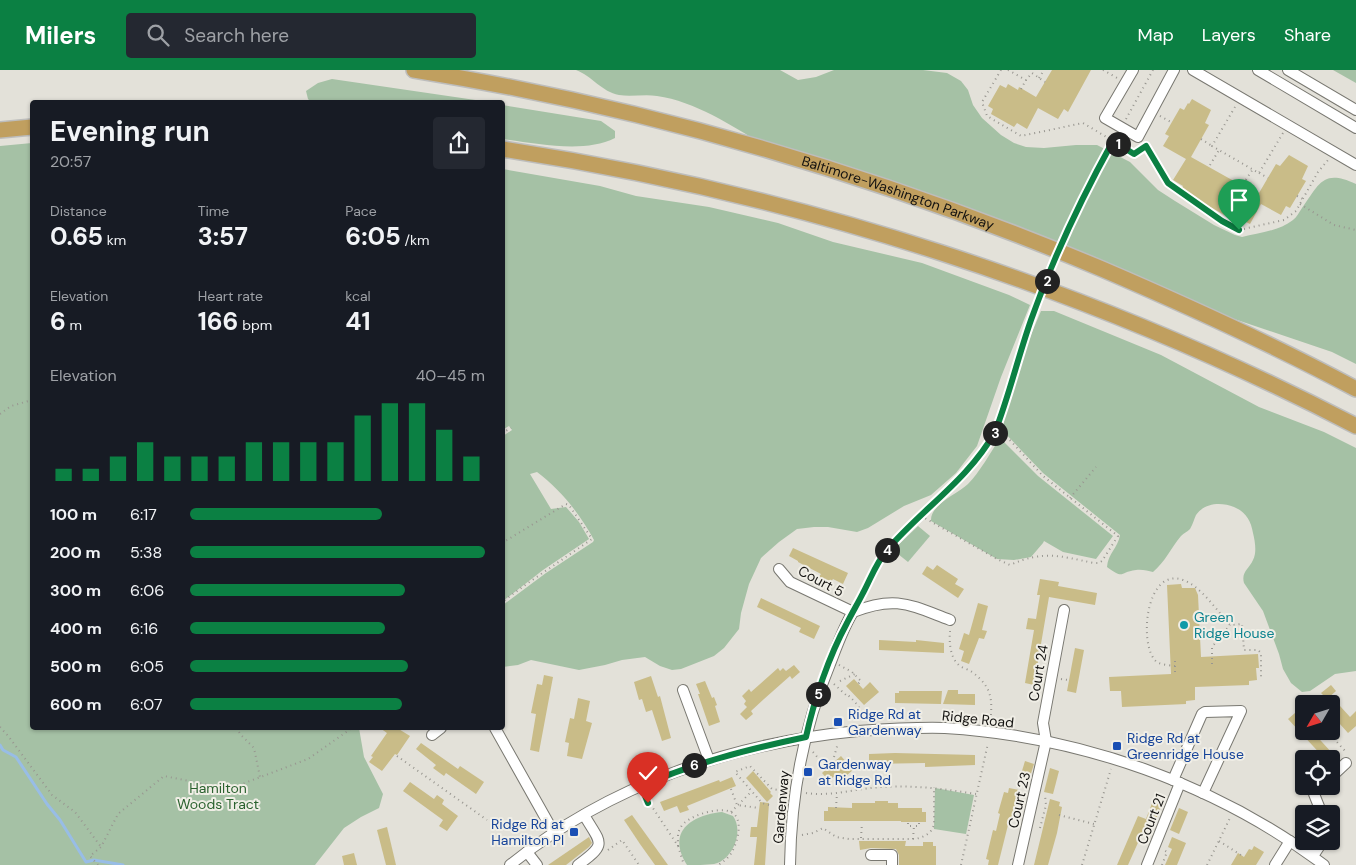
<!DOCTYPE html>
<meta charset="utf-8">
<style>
body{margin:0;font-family:"DM Sans",sans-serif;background:#242831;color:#f1f3f6;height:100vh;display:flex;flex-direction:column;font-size:19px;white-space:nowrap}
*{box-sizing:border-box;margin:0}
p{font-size:16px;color:#9ea1a6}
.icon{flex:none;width:28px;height:28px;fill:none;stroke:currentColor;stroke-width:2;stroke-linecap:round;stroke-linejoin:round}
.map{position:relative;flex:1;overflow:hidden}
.sheet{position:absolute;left:30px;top:30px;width:475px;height:630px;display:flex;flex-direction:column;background:#171b24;border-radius:5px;box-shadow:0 1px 4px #0004}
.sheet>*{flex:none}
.needle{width:32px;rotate:231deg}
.tools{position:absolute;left:1295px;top:625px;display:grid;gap:10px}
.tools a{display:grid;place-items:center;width:45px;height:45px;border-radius:5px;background:#171b24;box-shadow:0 1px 4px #0004;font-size:25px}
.pin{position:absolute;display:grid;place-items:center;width:42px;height:42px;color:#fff;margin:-51px -21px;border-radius:50% 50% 50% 0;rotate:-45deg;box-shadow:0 0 5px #0007}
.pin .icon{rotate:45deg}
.km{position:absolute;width:25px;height:25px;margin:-12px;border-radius:50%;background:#222;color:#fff;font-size:14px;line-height:25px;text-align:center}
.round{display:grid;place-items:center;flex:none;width:52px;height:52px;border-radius:5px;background:#242831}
.overview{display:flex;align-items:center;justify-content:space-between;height:85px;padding:0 20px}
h1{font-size:28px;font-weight:700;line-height:38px}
.figures{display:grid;grid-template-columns:repeat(3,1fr);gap:8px;height:85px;padding:5px 20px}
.figures div{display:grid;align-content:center}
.figures b{font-size:25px;font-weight:700}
.figures small{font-size:14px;font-weight:400}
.figures p{font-size:14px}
.chart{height:140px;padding:10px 20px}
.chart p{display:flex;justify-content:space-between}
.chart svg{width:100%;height:90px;margin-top:5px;stroke:#0b8043;stroke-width:6}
ul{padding:0 20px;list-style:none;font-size:16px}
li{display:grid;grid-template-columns:80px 60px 1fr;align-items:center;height:38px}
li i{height:12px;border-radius:6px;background:#0b8043}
header{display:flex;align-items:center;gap:30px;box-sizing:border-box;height:70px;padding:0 25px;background:#0b8043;color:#fff}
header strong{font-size:24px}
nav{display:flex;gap:28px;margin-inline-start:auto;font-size:18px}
.search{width:350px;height:45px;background:#242831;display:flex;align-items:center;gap:12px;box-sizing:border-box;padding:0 18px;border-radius:5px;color:#9ea1a6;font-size:19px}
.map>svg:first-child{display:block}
</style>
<header>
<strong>Milers</strong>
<div class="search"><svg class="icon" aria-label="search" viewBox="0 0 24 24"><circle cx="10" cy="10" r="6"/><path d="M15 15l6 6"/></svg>Search here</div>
<nav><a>Map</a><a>Layers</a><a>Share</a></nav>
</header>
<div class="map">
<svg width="1356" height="795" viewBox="0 0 1356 795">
<rect width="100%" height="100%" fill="#e3e1d9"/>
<g fill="#a5c1a5">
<path d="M576 0H780L798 10 816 7 834 0H923L947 3 961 11 968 20 973 35 982 48 1001 65 1014 73 1026 77 1044 78 1076 75H1097L1130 92 1158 120 1175 131 1214 155 1235 165 1242 167C1258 163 1279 161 1293 150 1297 147 1299 142 1302 138 1320 113 1323 99 1356 114V294L1332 282 1166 226 774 81C738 60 699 32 657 26 645 24 631 27 619 25 602 22 592 6 576 0Z"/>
<path d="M1333 0H1356V13Z"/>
<path d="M332 9 489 32H311L308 29 306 21 318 13Z"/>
<path d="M502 35 601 51 615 61V68C583 84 536 73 503 69Z"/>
<path d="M32 73V658H359L364 687 383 724 379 738 361 747 344 758 315 795H0V76Z"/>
<path d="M503 99 600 116 636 126 709 137 778 153 833 172 922 193 1009 225 1030 235 1001 307 977 376 956 403 931 425 904 436 868 458 857 462 828 457H814L797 459 779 472 761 488 749 514 741 543 739 559 724 578 714 586 681 599 672 600 660 596 645 587 622 590 605 595 579 600 531 590 518 595 503 597V535L546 503 593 472 594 470C580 444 560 419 537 402L530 404 551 439 566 437 579 452 589 469 543 500 503 531V366L512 360 509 356 502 360Z"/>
<path d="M1041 241H1054L1161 285 1259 337 1324 362 1356 378V601L1335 604 1310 621 1302 622 1291 613 1283 599 1279 584 1263 541 1244 513C1241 502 1249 499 1253 490 1257 483 1255 471 1253 463 1251 451 1246 442 1234 437 1222 432 1205 432 1196 445 1194 449 1193 454 1190 459 1187 462 1184 463 1181 466 1171 478 1165 492 1153 502 1148 501 1142 499 1136 500 1119 502 1125 510 1107 497 1108 483 1118 478 1120 465L1043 403 1003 361C1002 333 1029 269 1041 241Z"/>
<path d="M1000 368 1038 406 1113 466 1096 489 1063 482 1044 471 1043 473 1031 487 1014 490 997 489 931 451C930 434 958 424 968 414 979 403 991 382 1000 368Z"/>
<path d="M918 456 930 466 908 492 893 480Z"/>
<path d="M935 718 974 725 966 764 934 759Z"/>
<path d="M722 742 733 746C744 761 733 790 714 794 706 795 695 795 687 795 666 762 691 745 722 742Z"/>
</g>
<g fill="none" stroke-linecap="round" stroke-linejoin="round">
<path stroke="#98bde6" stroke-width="3" d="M0 675 3 680 16 687 47 734 60 750 86 792 94 790 123 795"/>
</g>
<g fill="#c9bc88">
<path d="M1052 0H1091L1068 42 1064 39 1058 49 1038 38 1027 59 1017 53 1014 57 991 44 993 39 988 36 1000 15 1006 18 1008 14 1018 20 1019 17 1036 27Z"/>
<path d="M1192 29 1211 40 1205 53 1209 55 1191 87 1241 115 1242 114 1259 123 1276 94 1280 96 1289 85 1308 96 1302 109 1306 111 1290 138 1286 136 1281 145 1261 134 1250 154 1240 149 1238 153 1181 120 1183 116 1173 110 1186 89 1163 76 1169 66 1165 64 1180 38 1184 40 1188 33 1189 34Z"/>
<path d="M793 478 848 503 843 514 833 509 831 512 819 507 821 504 798 492V491L789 486Z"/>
<path d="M937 495 958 509 955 514 964 519 958 528 922 504 927 496 933 500Z"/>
<path d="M1040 509 1059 512 1058 516 1097 523 1095 535 1049 527 1034 615 1025 613 1034 560 1026 559 1028 548 1036 549 1040 525H1037Z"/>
<path d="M1181 514 1182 518H1195L1198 525 1201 587 1258 584 1259 598H1256L1257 610 1249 611V615L1195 617V630L1186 631V634L1122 637 1121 621H1110L1109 607 1171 604 1167 515Z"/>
<path d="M761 528 820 556 814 569 799 562 801 558 757 537Z"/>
<path d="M978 533 988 536 982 560 987 561 984 569 979 568 969 594 961 591 964 581 959 579 964 563 969 565Z"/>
<path d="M879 570 916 572V570L944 573V583L879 580Z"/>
<path d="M1075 578 1084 580 1076 623 1067 621Z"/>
<path d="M794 595 800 602 792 609 790 606 764 629 751 641 753 644 746 650 740 644 747 637 744 634 746 631 742 626 749 619 751 622 778 598 780 601 783 598 786 601Z"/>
<path d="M544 605 553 607 539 682 530 680 536 644 531 643 537 614 542 615Z"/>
<path d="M651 606 658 627 660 626 671 668 662 671 652 640 646 642 642 629 639 630 634 612Z"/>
<path d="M854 609 863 619 870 612 879 622 864 635 846 616Z"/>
<path d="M705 611 712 628 714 627 717 635 715 636 720 652 709 656 698 624H700L696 614Z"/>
<path d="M1331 615 1336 621 1327 629 1321 623Z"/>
<path d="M948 620H958V624H975V635L943 634Z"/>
<path d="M899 621H942L941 634 895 633V623H899Z"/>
<path d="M1331 626 1350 647 1356 641V656L1348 663 1331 644Z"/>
<path d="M578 628 590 631 586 651 592 653 582 689 567 686 569 673 565 672 570 648 574 649Z"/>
<path d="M1295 643 1304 652V661H1312L1332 683 1325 689 1288 649Z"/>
<path d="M380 658H397L410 666 397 685 395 684 382 701 369 692 373 687 371 686 387 663Z"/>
<path d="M421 673 458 699 460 696 484 712 476 724 446 703 444 706 433 698 436 695 416 679Z"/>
<path d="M895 683 975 685V695L925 697V693L869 694V684Z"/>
<path d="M841 686 853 700 840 711 838 703 829 711 822 703Z"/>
<path d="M1025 691 1034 694 1027 716 1018 714Z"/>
<path d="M1050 698 1059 701 1053 724 1044 722Z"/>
<path d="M753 701 771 722 770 723 773 726 767 732 746 708Z"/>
<path d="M732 707 736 716 687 736 689 740 680 743 677 736 664 741 660 732 719 710 720 712Z"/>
<path d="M410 712 434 729 437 725 444 730 442 734 458 746 447 761 439 756 443 750 403 721Z"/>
<path d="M1009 718 1019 720 1012 747H1010L998 795H988L989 790 986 789 993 760 996 761 1000 744 998 743 1004 722 1008 723Z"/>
<path d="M1154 728 1163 732 1154 754 1150 752 1144 767 1141 766 1128 795H1117L1138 746 1146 749Z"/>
<path d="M1050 729 1060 732 1059 736 1062 737 1057 763 1048 795H1034Z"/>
<path d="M875 731H888V733H898V738H922V742H926V752H901V751H824V741H828V737L852 738V733H875Z"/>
<path d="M760 732 769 733 765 795H754L757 767H750L751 757H757Z"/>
<path d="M1179 738 1188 742 1179 764 1170 760Z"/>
<path d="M632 745 668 795H655L640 774 624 750Z"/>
<path d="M387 757 392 778 396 795H386L377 760Z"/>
<path d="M589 767 592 773 589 777 566 795H548Z"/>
<path d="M1172 767 1186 773 1177 795H1165L1172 779 1168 777Z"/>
<path d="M859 771H906L905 776H923V772H933V776H936V795H899V785L896 779 871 778 860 780Z"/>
<path d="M1254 776 1264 782 1256 795H1231L1238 783 1244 787 1249 779 1252 780Z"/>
<path d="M354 783 357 795H344L342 786Z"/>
</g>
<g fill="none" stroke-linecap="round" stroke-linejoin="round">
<g stroke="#797871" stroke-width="12">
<g id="minor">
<path d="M1133 0 1105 48 1138 67 1174 0"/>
<path d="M1193 0 1356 95"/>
<path d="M1258 0 1356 58"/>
<path d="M1288 0 1356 40"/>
<path d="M779 499 790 512 853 542"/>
<path d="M853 542C896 525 910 535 950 550"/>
<path d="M683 620 709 690"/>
<path d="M495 658 554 763"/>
<path d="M432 665 441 658"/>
<path d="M1331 707 1346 693"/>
<path d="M1173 710 1202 644 1205 642 1241 641 1203 723"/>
<path d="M1321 716 1314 724 1322 744"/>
<path d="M527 782 537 795"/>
<path d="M871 785H892V795"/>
<path d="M1313 786 1323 771"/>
<path d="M510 795C609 715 732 673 858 661 887 659 916 657 945 658 1080 666 1216 714 1324 795"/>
<path d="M578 795C608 773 601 774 584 745"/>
<path d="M790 795C791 725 803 659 830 594 837 576 843 558 853 542"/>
<path d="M1018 795 1046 671 1043 653 1064 540"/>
<path d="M1147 795 1180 713"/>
<path d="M1275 795 1290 771"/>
</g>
</g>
<g stroke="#bdbdbc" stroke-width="18">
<g id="highway">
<path id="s1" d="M414 0C651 38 881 106 1102 199 1188 236 1274 275 1356 319"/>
<path d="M0 60 32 57"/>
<path d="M502 79C799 124 1090 218 1356 356"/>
</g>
</g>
<g stroke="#989690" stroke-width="2" stroke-dasharray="1 4" stroke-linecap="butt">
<path d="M1001 0 982 32 987 46 1021 66 1083 53 1135 84 1146 76"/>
<path d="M1008 0 1026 10 1032 3 1045 12"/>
<path d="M1103 0 1117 8"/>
<path d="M1039 8 1044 0"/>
<path d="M1021 19 1026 10"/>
<path d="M1235 37 1212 76 1259 103 1283 63"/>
<path d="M1160 46 1171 52"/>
<path d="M1126 49 1153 0"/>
<path d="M1201 69 1212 76"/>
<path d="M1144 75 1169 113 1222 151 1239 160 1284 150 1296 141 1318 102 1328 90"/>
<path d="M1210 95 1219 80"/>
<path d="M1259 103 1268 108"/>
<path d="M1243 114 1253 99"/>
<path d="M1297 126 1303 129"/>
<path d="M1300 134 1334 155 1356 160"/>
<path d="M1072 150 1086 120 1116 66"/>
<path d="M0 344 11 336 32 330"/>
<path d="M502 363 511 358"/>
<path d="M1070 428 1096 397"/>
<path d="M921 446 997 489 1010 495C1044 480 1059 486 1094 493H1099L1102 491 1118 466 1043 406 1008 368 996 360"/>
<path d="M502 473 566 434 569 435 592 469 528 513 502 532"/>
<path d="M860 529 875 497 886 481 954 416 988 375 1000 348 1032 248"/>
<path d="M950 561C949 571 950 587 958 594 961 598 968 599 972 602 992 617 993 629 990 653"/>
<path d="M1175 591V604"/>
<path d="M1212 594V577L1230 555"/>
<path d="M839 595 852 602 861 611 857 615"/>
<path d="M1175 596C1168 595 1158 595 1154 589 1139 569 1147 497 1183 510 1201 516 1217 541 1230 555L1242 554 1244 580H1258L1261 583V608"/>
<path d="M1037 599H1038L1037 605H1041"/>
<path d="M1061 609 1068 610"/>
<path d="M840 611 855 604"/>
<path d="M834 614 846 625 847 624C856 633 862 638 863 651"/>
<path d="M0 657 9 667 52 725 75 742 101 777"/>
<path d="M236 658 242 666 254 678 260 707"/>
<path d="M1327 661 1346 682"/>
<path d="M813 682 825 696 829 698"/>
<path d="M397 686 487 750"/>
<path d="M837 691 834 687 838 673"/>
<path d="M731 719 737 735 759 738"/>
<path d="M806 723C832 727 857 718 883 717 914 715 945 719 976 724"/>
<path d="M645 726 678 776 684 795"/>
<path d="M769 735 762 733 735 702 750 696 772 719 786 721"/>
<path d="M836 738 837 723"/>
<path d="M731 742 752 721"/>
<path d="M1059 745 1094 754"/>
<path d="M908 753V756H914"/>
<path d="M1040 758 1046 735 1045 725"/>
<path d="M802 765 813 763 823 758 836 767 849 769H915C924 767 931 764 934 755V717"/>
<path d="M861 768 862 753"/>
<path d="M913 769 914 756H919V753"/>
<path d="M1219 771 1244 787"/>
<path d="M678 776C678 770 677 762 681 757 687 746 719 736 731 742 745 749 737 775 730 785 727 789 723 792 718 795"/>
<path d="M608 780 622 770 639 795"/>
<path d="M98 795 90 786 101 777 118 744 164 706 229 719 308 689 352 658"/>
<path d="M961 795 988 673"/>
<path d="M1082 795 1111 699"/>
<path d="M1162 795 1167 782 1164 780"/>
<path d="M1207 795 1230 748"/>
</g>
<use href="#minor" stroke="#fff" stroke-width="10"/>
<use href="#highway" stroke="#c09f5f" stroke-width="15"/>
<path stroke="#989690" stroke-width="2" stroke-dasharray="1 4" stroke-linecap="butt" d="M1032 248 1072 150"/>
</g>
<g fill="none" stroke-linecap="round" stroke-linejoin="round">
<g stroke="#fff" stroke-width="10">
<path id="route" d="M648 733 641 716C694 693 749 679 806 667 814 630 829 586 847 553 852 543 858 533 863 523 871 508 876 493 887 480 922 439 968 410 995 362 1009 326 1018 287 1031 250 1053 188 1081 129 1113 71L1134 84 1146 76 1168 113 1222 151 1239 160"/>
</g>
<use href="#route" stroke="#0b8043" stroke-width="6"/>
</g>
<circle fill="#0f9aa8" stroke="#f0eee6" stroke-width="2" cx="1184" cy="555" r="5"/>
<g fill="#1a4fb4" stroke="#f0eee6" stroke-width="2">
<rect x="833" y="647" width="10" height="10" rx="2.5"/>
<rect x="1112" y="671" width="10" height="10" rx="2.5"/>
<rect x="803" y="697" width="10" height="10" rx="2.5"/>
<rect x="569" y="757" width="10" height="10" rx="2.5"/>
</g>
<g text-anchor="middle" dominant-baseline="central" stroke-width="4" stroke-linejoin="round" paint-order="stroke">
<g font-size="14" fill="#141311" stroke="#f0eee6">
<text stroke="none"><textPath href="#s1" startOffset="500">Baltimore-Washington Parkway</textPath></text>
<text transform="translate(821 511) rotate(28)">Court 5</text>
<text transform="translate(1038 603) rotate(-80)">Court 24</text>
<text transform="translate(978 649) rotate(6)">Ridge Road</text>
<text transform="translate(1019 730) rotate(-77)">Court 23</text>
<text transform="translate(781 737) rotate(-85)">Gardenway</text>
<text transform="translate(1151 749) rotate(-68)">Court 21</text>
</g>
<g font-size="14" fill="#0d838f" stroke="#f0eee6" text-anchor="start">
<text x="1194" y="547">Green<tspan x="1194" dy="16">Ridge House</tspan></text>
</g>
<g font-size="14" fill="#164399" stroke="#f0eee6" text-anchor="start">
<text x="848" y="644">Ridge Rd at<tspan x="848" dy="16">Gardenway</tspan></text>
<text x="1127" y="668">Ridge Rd at<tspan x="1127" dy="16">Greenridge House</tspan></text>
<text x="818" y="694">Gardenway<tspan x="818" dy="16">at Ridge Rd</tspan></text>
<text x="564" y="754" text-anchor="end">Ridge Rd at<tspan x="564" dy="16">Hamilton Pl</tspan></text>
</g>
<g font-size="14" fill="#2b622f" stroke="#f0eee6">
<text x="218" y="718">Hamilton<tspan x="218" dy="16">Woods Tract</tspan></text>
</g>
</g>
</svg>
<div class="tools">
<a><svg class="needle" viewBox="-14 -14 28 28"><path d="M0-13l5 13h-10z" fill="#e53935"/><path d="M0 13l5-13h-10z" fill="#9ea1a6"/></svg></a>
<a><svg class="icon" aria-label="locate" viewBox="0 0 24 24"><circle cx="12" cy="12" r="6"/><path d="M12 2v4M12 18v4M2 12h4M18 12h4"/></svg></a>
<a><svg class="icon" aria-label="layers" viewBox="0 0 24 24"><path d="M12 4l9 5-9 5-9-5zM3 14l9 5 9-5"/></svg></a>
</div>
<div class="pin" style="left:1239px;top:160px;background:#1e9e55"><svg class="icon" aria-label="arrive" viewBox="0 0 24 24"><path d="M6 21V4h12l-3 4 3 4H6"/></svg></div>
<div class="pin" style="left:648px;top:733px;background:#d93025"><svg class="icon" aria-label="check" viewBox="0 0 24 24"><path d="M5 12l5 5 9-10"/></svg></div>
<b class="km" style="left:1118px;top:74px">1</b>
<b class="km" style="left:1047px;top:211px">2</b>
<b class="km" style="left:995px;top:363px">3</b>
<b class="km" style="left:887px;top:480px">4</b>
<b class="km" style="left:818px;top:624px">5</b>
<b class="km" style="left:694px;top:695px">6</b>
<section class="sheet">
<div class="overview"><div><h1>Evening run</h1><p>20:57</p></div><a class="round"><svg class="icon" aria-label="share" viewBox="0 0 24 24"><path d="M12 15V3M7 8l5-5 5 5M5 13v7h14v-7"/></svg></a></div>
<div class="figures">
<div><p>Distance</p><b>0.65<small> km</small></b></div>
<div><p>Time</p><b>3:57</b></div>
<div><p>Pace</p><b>6:05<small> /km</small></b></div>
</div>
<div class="figures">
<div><p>Elevation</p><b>6<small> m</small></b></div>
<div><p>Heart rate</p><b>166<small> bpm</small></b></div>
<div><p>kcal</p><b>41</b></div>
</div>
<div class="chart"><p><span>Elevation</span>40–45 m</p>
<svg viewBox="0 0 160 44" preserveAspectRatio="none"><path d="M5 44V38M15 44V38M25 44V32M35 44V25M45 44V32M55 44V32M65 44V32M75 44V25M85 44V25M95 44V25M105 44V25M115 44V12M125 44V6M135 44V6M145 44V19M155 44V32"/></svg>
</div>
<ul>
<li><b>100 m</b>6:17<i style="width:65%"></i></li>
<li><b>200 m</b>5:38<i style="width:100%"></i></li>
<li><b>300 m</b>6:06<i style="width:73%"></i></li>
<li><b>400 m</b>6:16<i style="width:66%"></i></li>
<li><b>500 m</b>6:05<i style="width:74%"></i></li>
<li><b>600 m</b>6:07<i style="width:72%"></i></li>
</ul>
</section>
</div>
